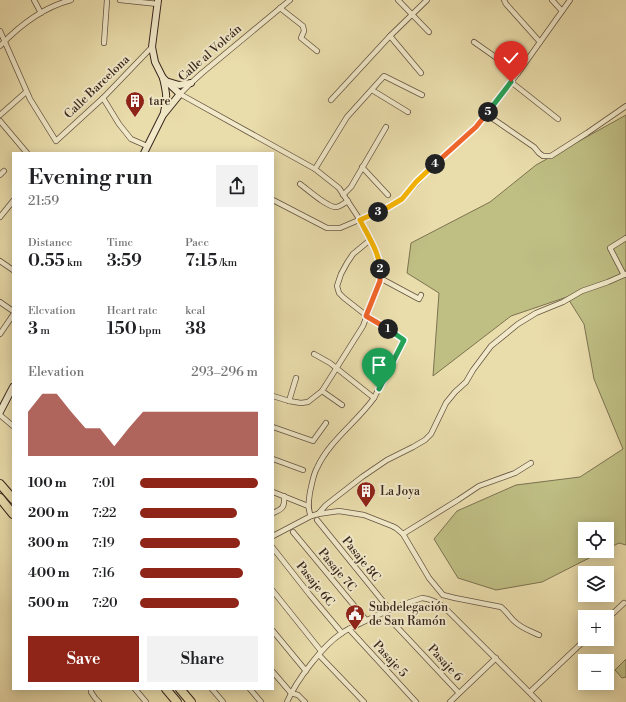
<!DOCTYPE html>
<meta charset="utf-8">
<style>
body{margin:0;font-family:"Libre Bodoni",serif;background:#f2f2f2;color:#202124;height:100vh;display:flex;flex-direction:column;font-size:15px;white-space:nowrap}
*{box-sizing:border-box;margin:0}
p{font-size:13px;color:#757577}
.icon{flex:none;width:22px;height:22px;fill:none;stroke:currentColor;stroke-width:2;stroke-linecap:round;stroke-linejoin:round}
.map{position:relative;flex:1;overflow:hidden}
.details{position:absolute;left:12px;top:152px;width:262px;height:538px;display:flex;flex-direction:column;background:#fff;border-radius:0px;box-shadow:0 2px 10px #0003}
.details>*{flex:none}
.tools{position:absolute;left:578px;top:522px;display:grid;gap:8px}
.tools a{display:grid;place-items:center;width:36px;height:36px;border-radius:0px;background:#fff;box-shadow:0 2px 10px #0003;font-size:20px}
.pin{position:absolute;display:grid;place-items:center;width:34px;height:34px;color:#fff;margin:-41px -17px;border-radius:50% 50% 50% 0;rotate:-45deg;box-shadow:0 0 4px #0007}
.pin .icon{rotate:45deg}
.km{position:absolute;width:20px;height:20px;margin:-10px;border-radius:50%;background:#222;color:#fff;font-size:11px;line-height:20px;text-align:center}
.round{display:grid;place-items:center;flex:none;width:42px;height:42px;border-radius:0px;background:#f2f2f2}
.head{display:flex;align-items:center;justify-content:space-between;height:68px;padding:0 16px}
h1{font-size:22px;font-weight:600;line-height:30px}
.stats{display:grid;grid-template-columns:repeat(3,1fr);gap:6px;height:68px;padding:4px 16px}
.stats div{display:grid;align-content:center}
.stats b{font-size:17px;font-weight:600}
.stats small{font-size:11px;font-weight:400}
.stats p{font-size:11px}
.chart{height:112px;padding:8px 16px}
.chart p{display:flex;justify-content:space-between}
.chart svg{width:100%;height:72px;margin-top:4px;fill:#8f2418;opacity:.7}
.action{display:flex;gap:8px;margin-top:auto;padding:8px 16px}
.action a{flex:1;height:46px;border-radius:0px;background:#8f2418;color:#fff;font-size:16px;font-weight:600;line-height:46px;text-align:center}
.action a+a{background:#f2f2f2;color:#202124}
ul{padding:0 16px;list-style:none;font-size:13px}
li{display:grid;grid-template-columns:64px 48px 1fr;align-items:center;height:30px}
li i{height:10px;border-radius:5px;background:#8f2418}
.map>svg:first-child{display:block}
</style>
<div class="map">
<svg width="626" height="702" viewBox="0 0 626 702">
<rect width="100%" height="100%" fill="#eaddac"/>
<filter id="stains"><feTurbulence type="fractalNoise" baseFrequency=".005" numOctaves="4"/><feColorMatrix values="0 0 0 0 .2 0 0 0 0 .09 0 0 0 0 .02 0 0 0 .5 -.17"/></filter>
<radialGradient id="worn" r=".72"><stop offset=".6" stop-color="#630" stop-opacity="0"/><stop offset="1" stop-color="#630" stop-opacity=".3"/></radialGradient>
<g fill="#bfbf84" stroke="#7c7251">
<path d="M626 115V545L619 543 607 549V529H585V551H603L542 582 496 590 458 578 434 539 457 511 516 485 580 477 623 449 594 379 584 324 567 297 511 316 433 376 439 293 407 273 411 243 490 202 536 165Z"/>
<path d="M626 659V677L622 678 615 670Z"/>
</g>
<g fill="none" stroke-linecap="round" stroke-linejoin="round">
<g stroke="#645442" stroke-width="6">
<g id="minor">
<path d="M34 0 41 13"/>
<path d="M120 0 158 4"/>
<path d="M398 0 429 32"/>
<path d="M504 0 506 4 540 42"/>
<path d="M552 0 562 11"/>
<path d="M280 8 303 26 304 31 301 38 317 51"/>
<path d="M0 31 30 99 56 141 103 98 152 47"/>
<path d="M390 36 421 73"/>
<path d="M474 42 518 73"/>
<path d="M104 43 107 0"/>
<path d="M0 46C19 26 44 7 71 0"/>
<path d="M511 82 558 119"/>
<path d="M372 90 408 112"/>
<path d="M103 98 119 124 131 139 147 146"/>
<path d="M331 100 390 36 427 0"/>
<path d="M486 114 534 147 539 153 543 156H551L587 133 626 106"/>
<path d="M0 115 26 92"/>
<path d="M0 121 27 153"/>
<path d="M362 167 388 195"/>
<path d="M315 169 347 117 384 76 422 95"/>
<path d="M0 175 4 171"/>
<path d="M300 184C307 189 328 208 336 207 340 207 344 203 348 201"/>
<path d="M343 195 351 187 386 127"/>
<path d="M273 200 327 228H340L387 208 402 199 425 174 476 127 518 73 570 0"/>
<path d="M0 217 13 201"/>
<path d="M370 240 353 254 347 263 341 274 337 286 339 293 344 298 367 316 404 339 374 398"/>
<path d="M0 261 13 270"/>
<path d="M624 275 610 248 626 238"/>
<path d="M380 278 419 299 421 295"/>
<path d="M0 302 13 311"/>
<path d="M0 334 13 315"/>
<path d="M322 391 342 405"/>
<path d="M273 396 289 401 301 403 308 402 322 391 363 326 380 281V262L370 240 360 220 339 188 315 169 180 94 191 83 202 73 290 0"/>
<path d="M289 401 296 378"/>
<path d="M0 415 13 426"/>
<path d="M273 427 313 441 326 423"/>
<path d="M273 459 303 470"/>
<path d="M273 492 308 506"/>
<path d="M273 513C282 509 285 508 284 496"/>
<path d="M318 514 326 505 362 477 387 460 413 447 425 440 431 434 446 403 455 392 466 382 473 370 491 346 518 324 536 313 563 302 582 291 608 282 626 274"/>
<path d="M311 516C307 508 309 500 310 492 312 484 313 475 317 468 329 441 357 422 374 398L330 363 314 354"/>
<path d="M317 520 390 610"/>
<path d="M293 532 366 620"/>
<path d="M403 534 458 500 479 486 515 473 531 463"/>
<path d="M273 536 311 516 318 514 339 511 364 515 392 526 396 528 403 534 429 578 443 595 455 598 501 607C506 611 509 616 514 621 521 628 530 631 539 635"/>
<path d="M273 548 310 595 342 633"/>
<path d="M273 591 321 651"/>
<path d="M383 612 459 693"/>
<path d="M607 619 624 603"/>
<path d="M349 629 416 702"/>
<path d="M273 631 306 671"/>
<path d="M319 655 364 702"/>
<path d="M273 672 291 693 298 695 305 702"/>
<path d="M91 689V692L95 698 99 702"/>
<path d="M135 689 146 702"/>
<path d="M212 689 223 702"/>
<path d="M250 689 261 702"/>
<path d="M530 692 586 639"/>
<path d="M287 702C296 681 323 645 342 633 347 629 353 627 359 624 379 614 400 605 422 598 431 599 437 602 444 607L539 702"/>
<path d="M450 702 496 658"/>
</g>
</g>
<g stroke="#38261e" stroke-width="8">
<g id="secondary">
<path d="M163 78C166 91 168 99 164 112"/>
<path d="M169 82 179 85 191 83"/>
<path d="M144 153 163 115 180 94 163 78 155 62 152 47 158 0"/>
<path d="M0 412 13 387"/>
</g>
</g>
<g stroke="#38261e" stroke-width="10">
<g id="trunk">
<path d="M0 484 13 499"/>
<path d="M0 498 13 514"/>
<path d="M166 689 177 702"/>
<path d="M180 689 191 702"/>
</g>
</g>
<use href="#minor" stroke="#f1e9c9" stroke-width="4.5"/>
<use href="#secondary" stroke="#f1e9c9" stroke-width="6"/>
<use href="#trunk" stroke="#eaddac" stroke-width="8"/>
</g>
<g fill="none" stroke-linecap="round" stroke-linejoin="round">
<g stroke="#fff" stroke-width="8">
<path id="split-1" d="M379 389 404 340 388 329"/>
</g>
<g stroke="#fff" stroke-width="8">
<path id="split-2" d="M380 269V281L366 316 388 329"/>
</g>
<g stroke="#fff" stroke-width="8">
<path id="split-3" d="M378 212 360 220C367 234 380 254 380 269"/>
</g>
<g stroke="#fff" stroke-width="8">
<path id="split-4" d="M378 212 387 208 402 199 416 182 435 164"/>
</g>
<g stroke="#fff" stroke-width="8">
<path id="split-5" d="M435 164 476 127 488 112"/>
</g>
<g stroke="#fff" stroke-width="8">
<path id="split-6" d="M488 112 511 82"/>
</g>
<use href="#split-1" stroke="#22a559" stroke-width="5"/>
<use href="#split-2" stroke="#f0652b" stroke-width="5"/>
<use href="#split-3" stroke="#f5b400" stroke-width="5"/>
<use href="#split-4" stroke="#f5b400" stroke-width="5"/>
<use href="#split-5" stroke="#f0652b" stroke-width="5"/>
<use href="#split-6" stroke="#22a559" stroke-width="5"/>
</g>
<defs>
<g id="building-pin" transform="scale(1)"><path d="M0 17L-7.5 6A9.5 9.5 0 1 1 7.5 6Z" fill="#8f2418" stroke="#f1e9c9"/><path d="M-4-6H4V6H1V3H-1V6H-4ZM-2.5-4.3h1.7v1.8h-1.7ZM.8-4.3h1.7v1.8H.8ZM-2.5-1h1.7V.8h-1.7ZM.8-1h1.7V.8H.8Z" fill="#fff"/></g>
<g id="civic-pin" transform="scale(1)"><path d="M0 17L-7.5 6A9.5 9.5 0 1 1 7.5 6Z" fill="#8f2418" stroke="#f1e9c9"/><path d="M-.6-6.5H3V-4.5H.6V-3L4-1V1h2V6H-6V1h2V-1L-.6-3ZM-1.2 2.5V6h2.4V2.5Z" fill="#fff"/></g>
</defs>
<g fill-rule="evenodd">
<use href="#building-pin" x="135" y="101"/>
<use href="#building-pin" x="366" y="491"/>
<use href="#civic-pin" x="355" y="614"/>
</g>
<g text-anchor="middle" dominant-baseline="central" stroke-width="4" stroke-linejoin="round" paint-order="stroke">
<g font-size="12" fill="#38261e" stroke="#f1e9c9">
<text transform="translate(210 53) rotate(-41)">Calle al Volcán</text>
<text transform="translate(97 87) rotate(-44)">Calle Barcelona</text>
<text transform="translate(361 559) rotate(51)">Pasaje 8C</text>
<text transform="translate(337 570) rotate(50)">Pasaje 7C</text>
<text transform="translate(315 584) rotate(51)">Pasaje 6C</text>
<text transform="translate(390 659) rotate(47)">Pasaje 5</text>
<text transform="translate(445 663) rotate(47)">Pasaje 6</text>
</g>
<g font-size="12" fill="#38261e" stroke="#f1e9c9" text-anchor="start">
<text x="149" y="101">tare</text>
<text x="380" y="491">La Joya</text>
<text x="369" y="607">Subdelegación<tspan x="369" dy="14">de San Ramón</tspan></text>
</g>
</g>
<rect width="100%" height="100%" filter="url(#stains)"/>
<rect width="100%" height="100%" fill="url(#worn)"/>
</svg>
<div class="tools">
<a><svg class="icon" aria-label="locate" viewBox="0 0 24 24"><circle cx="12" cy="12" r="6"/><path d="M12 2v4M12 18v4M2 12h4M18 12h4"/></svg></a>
<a><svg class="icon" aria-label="layers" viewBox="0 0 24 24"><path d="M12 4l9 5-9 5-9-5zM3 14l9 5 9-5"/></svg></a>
<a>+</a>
<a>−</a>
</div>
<div class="pin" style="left:379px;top:389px;background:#1e9e55"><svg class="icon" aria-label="arrive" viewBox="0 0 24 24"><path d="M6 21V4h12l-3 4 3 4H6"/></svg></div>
<div class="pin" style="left:511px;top:82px;background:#d93025"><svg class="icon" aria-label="check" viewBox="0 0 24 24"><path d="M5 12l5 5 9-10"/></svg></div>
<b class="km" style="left:388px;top:329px">1</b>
<b class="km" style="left:380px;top:269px">2</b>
<b class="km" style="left:378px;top:212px">3</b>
<b class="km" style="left:435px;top:164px">4</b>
<b class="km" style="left:488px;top:112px">5</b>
<section class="details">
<div class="head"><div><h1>Evening run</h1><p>21:59</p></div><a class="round"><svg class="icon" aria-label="share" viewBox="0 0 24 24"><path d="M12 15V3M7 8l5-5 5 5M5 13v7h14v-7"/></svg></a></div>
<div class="stats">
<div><p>Distance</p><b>0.55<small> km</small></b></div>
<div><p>Time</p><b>3:59</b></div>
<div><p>Pace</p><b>7:15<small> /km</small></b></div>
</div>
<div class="stats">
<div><p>Elevation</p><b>3<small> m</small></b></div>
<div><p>Heart rate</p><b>150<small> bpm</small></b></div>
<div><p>kcal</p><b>38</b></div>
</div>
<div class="chart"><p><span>Elevation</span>293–296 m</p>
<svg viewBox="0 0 160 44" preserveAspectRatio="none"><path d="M0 44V17L10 6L20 6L30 17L40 27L50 27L60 38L70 27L80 17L90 17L100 17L110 17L120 17L130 17L140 17L150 17L160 17V44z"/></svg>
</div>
<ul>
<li><b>100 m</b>7:01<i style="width:100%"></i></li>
<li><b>200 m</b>7:22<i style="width:82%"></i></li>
<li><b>300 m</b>7:19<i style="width:85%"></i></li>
<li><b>400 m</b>7:16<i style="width:87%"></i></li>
<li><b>500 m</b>7:20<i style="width:84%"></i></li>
</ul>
<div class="action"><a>Save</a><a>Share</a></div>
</section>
</div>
